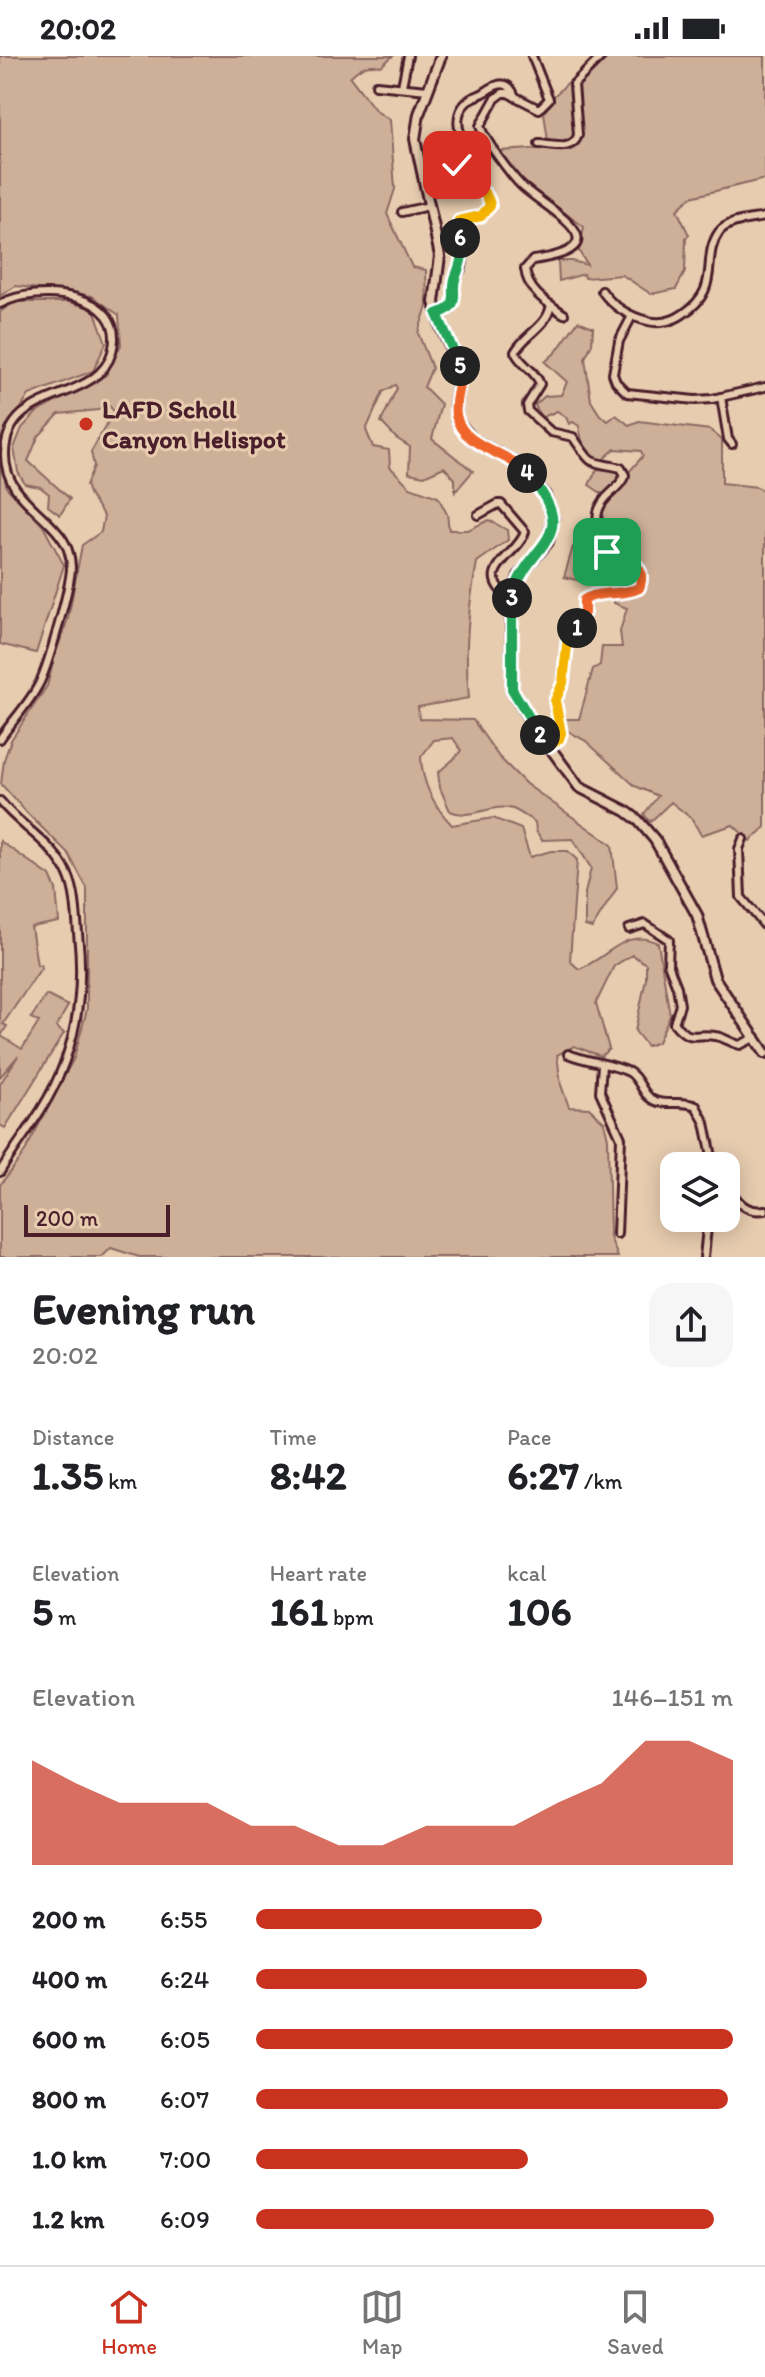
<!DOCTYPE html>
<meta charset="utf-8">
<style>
body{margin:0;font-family:Itim,sans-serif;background:#f6f6f6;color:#202124;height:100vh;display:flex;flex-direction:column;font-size:30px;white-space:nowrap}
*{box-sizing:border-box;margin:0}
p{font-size:26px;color:#757577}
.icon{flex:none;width:44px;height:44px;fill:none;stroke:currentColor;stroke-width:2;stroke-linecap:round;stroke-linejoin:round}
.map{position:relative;height:1201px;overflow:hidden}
.details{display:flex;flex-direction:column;background:#fff;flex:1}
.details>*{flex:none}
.controls{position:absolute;left:660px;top:1096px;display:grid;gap:16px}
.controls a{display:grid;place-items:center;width:80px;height:80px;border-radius:16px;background:#fff;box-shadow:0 4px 20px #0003;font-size:40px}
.scale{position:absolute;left:24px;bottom:20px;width:146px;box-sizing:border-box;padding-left:8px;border:4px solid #4a1f2b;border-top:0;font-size:22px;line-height:28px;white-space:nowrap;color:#4a1f2b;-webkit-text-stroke:6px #e7ccaf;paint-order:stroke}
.pin{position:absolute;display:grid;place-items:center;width:68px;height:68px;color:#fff;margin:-34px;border-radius:16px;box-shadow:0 4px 12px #0006}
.km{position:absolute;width:40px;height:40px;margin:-20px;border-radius:50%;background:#222;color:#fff;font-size:22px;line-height:40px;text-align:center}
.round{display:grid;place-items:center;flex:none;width:84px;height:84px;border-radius:24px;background:#f6f6f6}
.overview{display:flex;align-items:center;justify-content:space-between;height:136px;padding:0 32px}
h1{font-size:44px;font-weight:700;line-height:60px}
.metrics{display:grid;grid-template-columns:repeat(3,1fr);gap:12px;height:136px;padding:8px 32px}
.metrics div{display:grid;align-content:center}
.metrics b{font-size:40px;font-weight:700}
.metrics small{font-size:22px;font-weight:400}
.metrics p{font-size:22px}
.chart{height:224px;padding:16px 32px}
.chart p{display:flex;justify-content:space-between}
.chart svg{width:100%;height:144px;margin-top:8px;fill:#c8321e;opacity:.7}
ul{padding:0 32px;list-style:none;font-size:26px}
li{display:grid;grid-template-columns:128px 96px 1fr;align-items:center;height:60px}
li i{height:20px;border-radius:10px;background:#c8321e}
.status{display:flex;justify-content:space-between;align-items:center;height:56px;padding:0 40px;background:#fff;direction:ltr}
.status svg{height:22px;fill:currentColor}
.dock{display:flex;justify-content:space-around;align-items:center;height:112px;border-top:2px solid #e0e0e0;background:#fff;font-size:22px;color:#757577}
.dock a{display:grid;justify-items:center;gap:4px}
.dock .current{color:#c8321e}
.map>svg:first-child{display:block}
</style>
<div class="status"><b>20:02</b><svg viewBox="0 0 49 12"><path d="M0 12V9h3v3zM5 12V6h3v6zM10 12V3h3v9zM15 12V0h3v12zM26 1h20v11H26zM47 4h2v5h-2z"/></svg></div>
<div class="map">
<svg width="765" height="1201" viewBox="0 0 765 1201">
<rect width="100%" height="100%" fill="#e7ccaf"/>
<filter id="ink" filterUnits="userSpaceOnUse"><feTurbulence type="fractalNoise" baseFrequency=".0125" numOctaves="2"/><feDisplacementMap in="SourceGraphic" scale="16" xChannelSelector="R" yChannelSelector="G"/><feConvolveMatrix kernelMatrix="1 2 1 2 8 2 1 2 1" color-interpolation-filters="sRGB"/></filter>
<g filter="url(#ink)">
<g fill="#ceb099" stroke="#8c6862" stroke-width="2">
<path d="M0 0H393L381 10C367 7 360 11 350 21L376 55 390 64 395 133 387 158 412 211 426 214 427 250 418 277 432 312 424 331 441 348 432 383 473 415 455 436V423L444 411 424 420 409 417 410 391 396 382 381 366 397 332 395 329 383 336 366 374 373 391 389 394 390 411 410 431 438 441 447 458 449 474H468L489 464 507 474 508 484 477 506C468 554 464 593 469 642L418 651 419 663 473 664 499 701 526 728 612 789 617 832 592 872 585 870V837L591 812 573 783 542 784 536 775 535 766C528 762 520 756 513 753 490 746 474 765 450 755L440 732 438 717C446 708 456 704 461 694L453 682 434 684 421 701C422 728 434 750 452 769L493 762 521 773 530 801 551 795H568L577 804 570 905 579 913C609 902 624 871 658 887L670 959 658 986 647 990 635 975 646 923V908L632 899 614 910 596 947 609 993 601 1000 574 990 557 999 561 1029 569 1051 589 1052 604 1066 608 1083 610 1181 618 1201H139L111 1192 102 1201H0V1129L23 1099 74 1002 87 953V832L68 797 28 758 1 728 4 704 11 684 47 630 55 599 68 563 82 489 101 476 104 460 90 440 86 429 94 410 91 396 114 355 107 348 98 354 59 358 38 381 28 405 70 443 60 459 48 450 49 438 40 431 25 428 18 416 14 392 22 372 37 356 106 319 121 289 119 259 92 240 16 230 0 240Z"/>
<path d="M595 0H765V123L691 141 677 154 689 179 686 182 685 216 676 233 651 238 622 219 585 222 584 218 559 225 558 205H572L587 209 579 195 584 171 524 127 499 95 549 92 544 57 554 40Z"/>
<path d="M14 246H69L94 253 106 287 93 315 29 339 4 380 6 431 43 470 64 509 36 597 0 588V256Z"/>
<path d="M578 265 593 271 592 288 585 302 591 345 600 359 608 365 616 359 629 369 639 365 710 374 722 384V427L757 431 765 436V771L750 785 733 769 701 779 692 763 671 746 650 766 644 758 658 740 635 730 586 685 564 673V663H579L593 613 600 609 602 591H622L620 575 627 552 614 547 615 518 585 526 564 521 573 491 606 487 601 455 610 443 589 429 597 413 629 416 643 400 641 395 615 393 599 407 584 395 579 370 573 366 569 368 566 361 557 355 541 362 535 349 545 340 561 339 567 326 545 306 556 296Z"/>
<path d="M0 785 50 820 56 833 59 866 31 871 37 909H41V912L3 968 7 970 1 980 22 993 39 966 31 962 46 939 68 950 56 971 64 977 5 1072 0 1069V1028L18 1000 0 1021Z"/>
</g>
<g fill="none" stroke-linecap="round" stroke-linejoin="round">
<g stroke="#4a1f2b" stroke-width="12">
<g id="minor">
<path d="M532 0 549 43 539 53 508 37H503L495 43 480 70C484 83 512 121 523 131 554 158 623 191 533 204L525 213C528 236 546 246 564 258"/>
<path d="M376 29 428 34"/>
<path d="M402 30 408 0"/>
<path d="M539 88C553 89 573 96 578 79L574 28 602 0"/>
<path d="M402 156 429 150"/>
<path d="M602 235C612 250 630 261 648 265 660 268 673 265 683 258 723 232 700 203 719 176 728 164 751 164 765 161"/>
<path d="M0 248C36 228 129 235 112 296 97 350 5 328 5 399 5 437 38 452 58 477 66 486 71 499 71 511 71 529 48 611 39 628 29 648 12 665 0 683"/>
<path d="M437 258C464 249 450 239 455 222 458 212 458 221 462 211 466 198 459 178 459 165L481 160 490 150C488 129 461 131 458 112 456 103 464 96 465 87 457 74 454 57 468 45 473 40 480 40 485 36 498 27 509 23 515 41"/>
<path d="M632 260 619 285 613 318 616 326 627 337 695 344 712 343 765 331"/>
<path d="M721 341 728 383 732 388"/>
<path d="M478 459 498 448H501L525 476C518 500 470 515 511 543"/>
<path d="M549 690 559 683 561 677 555 645 563 627 568 580 582 564 584 544C601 533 621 541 639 532 651 501 618 504 602 491 597 465 591 454 613 435 619 429 622 426 625 419L621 412C585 404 594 411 573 381L551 376 528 355 527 349 540 328C536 315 521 309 515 296 525 278 547 271 551 249"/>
<path d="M0 745C20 770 47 783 64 811 76 830 76 855 78 877 85 939 75 1000 41 1054 28 1075 13 1094 0 1116"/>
<path d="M743 783 739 793 741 841 765 870"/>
<path d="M629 873 645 868 669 884 668 908 677 931 680 949 674 967C691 988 695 976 715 980 724 981 731 987 740 989L756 981"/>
<path d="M568 998C587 1006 610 1007 629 1016 640 1022 642 1039 653 1044 666 1051 681 1043 696 1050L705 1067 714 1110"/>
<path d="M602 1009 600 1036 621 1082 617 1178"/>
<path d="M726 1129C738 1145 744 1157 765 1154"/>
<path d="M704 1201 708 1162"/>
</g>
</g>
<g stroke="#4a1f2b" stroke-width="14">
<path id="major" d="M441 0 419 58 415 83 440 200 434 246 441 271 461 315 455 348 457 365 473 384 521 410 545 439 553 463 548 486 519 520 511 543 512 633 529 663 579 731 626 755 638 764 655 784 697 859 715 923 765 997"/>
</g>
<use href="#minor" stroke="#e7ccaf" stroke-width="6"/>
<use href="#major" stroke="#e7ccaf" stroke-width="8"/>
</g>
</g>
<g fill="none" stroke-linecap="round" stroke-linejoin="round" filter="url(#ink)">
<g stroke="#fff" stroke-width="16">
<path id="split-1" d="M577 572 584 557V544C601 533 621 541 639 532 648 508 626 501 607 496"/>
</g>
<g stroke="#fff" stroke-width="16">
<path id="split-2" d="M540 679 549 690 559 683 561 677 555 645 563 627 568 580 577 572"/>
</g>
<g stroke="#fff" stroke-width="16">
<path id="split-3" d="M512 542V633L540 679"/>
</g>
<g stroke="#fff" stroke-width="16">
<path id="split-4" d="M512 542C528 483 585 485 527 417"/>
</g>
<g stroke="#fff" stroke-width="16">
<path id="split-5" d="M460 310C463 327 453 342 456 359 462 392 508 395 527 417"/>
</g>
<g stroke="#fff" stroke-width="16">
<path id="split-6" d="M460 182C462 202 463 202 456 220 449 237 464 249 437 258L460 310"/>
</g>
<g stroke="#fff" stroke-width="16">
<path id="split-7" d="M457 109C463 129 488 129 490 150L481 160 459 165 460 182"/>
</g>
<use href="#split-1" stroke="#f0652b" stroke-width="10"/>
<use href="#split-2" stroke="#f5b400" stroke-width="10"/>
<use href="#split-3" stroke="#22a559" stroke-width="10"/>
<use href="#split-4" stroke="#22a559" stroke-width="10"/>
<use href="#split-5" stroke="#f0652b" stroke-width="10"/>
<use href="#split-6" stroke="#22a559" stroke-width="10"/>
<use href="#split-7" stroke="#f5b400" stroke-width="10"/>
</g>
<circle fill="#c8321e" stroke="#e7ccaf" stroke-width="3" cx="86" cy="368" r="8"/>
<g text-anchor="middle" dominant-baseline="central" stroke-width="6" stroke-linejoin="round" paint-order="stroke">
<g font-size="26" font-weight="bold" fill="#4a1f2b" stroke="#e7ccaf" text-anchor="start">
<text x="102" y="353">LAFD Scholl<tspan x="102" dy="30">Canyon Helispot</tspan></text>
</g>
</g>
</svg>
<div class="controls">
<a><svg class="icon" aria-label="layers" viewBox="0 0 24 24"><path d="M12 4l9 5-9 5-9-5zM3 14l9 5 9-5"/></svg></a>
</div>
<div class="scale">200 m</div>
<div class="pin" style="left:607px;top:496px;background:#1e9e55"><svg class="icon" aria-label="arrive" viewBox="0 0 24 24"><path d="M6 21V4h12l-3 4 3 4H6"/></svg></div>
<div class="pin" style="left:457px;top:109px;background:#d93025"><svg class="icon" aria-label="check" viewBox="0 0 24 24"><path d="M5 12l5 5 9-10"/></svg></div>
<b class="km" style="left:577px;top:572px">1</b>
<b class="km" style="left:540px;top:679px">2</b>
<b class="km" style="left:512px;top:542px">3</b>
<b class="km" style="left:527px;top:417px">4</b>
<b class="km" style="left:460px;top:310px">5</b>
<b class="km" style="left:460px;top:182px">6</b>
</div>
<section class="details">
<div class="overview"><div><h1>Evening run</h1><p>20:02</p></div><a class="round"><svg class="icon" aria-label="share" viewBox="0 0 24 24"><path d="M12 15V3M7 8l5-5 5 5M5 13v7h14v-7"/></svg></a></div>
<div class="metrics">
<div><p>Distance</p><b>1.35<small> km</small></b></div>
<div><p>Time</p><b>8:42</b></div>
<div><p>Pace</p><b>6:27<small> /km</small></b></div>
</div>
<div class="metrics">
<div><p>Elevation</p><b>5<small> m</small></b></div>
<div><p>Heart rate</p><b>161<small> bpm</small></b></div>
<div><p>kcal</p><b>106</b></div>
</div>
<div class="chart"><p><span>Elevation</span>146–151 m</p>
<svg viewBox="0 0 160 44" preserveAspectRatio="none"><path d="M0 44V12L10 19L20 25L30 25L40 25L50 32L60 32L70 38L80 38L90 32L100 32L110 32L120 25L130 19L140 6L150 6L160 12V44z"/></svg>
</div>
<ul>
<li><b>200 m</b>6:55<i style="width:60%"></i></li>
<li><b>400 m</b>6:24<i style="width:82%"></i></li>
<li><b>600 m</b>6:05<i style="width:100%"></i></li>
<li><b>800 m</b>6:07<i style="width:99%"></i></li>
<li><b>1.0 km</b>7:00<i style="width:57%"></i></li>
<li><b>1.2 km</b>6:09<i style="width:96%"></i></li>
</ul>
</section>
<nav class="dock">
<a class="current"><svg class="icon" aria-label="home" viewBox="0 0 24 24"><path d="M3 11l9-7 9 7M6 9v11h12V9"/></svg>Home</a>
<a><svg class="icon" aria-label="map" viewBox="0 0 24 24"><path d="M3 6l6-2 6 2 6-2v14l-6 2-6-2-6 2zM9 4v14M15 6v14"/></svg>Map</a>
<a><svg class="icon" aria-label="saved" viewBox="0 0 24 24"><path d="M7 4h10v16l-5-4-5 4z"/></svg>Saved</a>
</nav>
